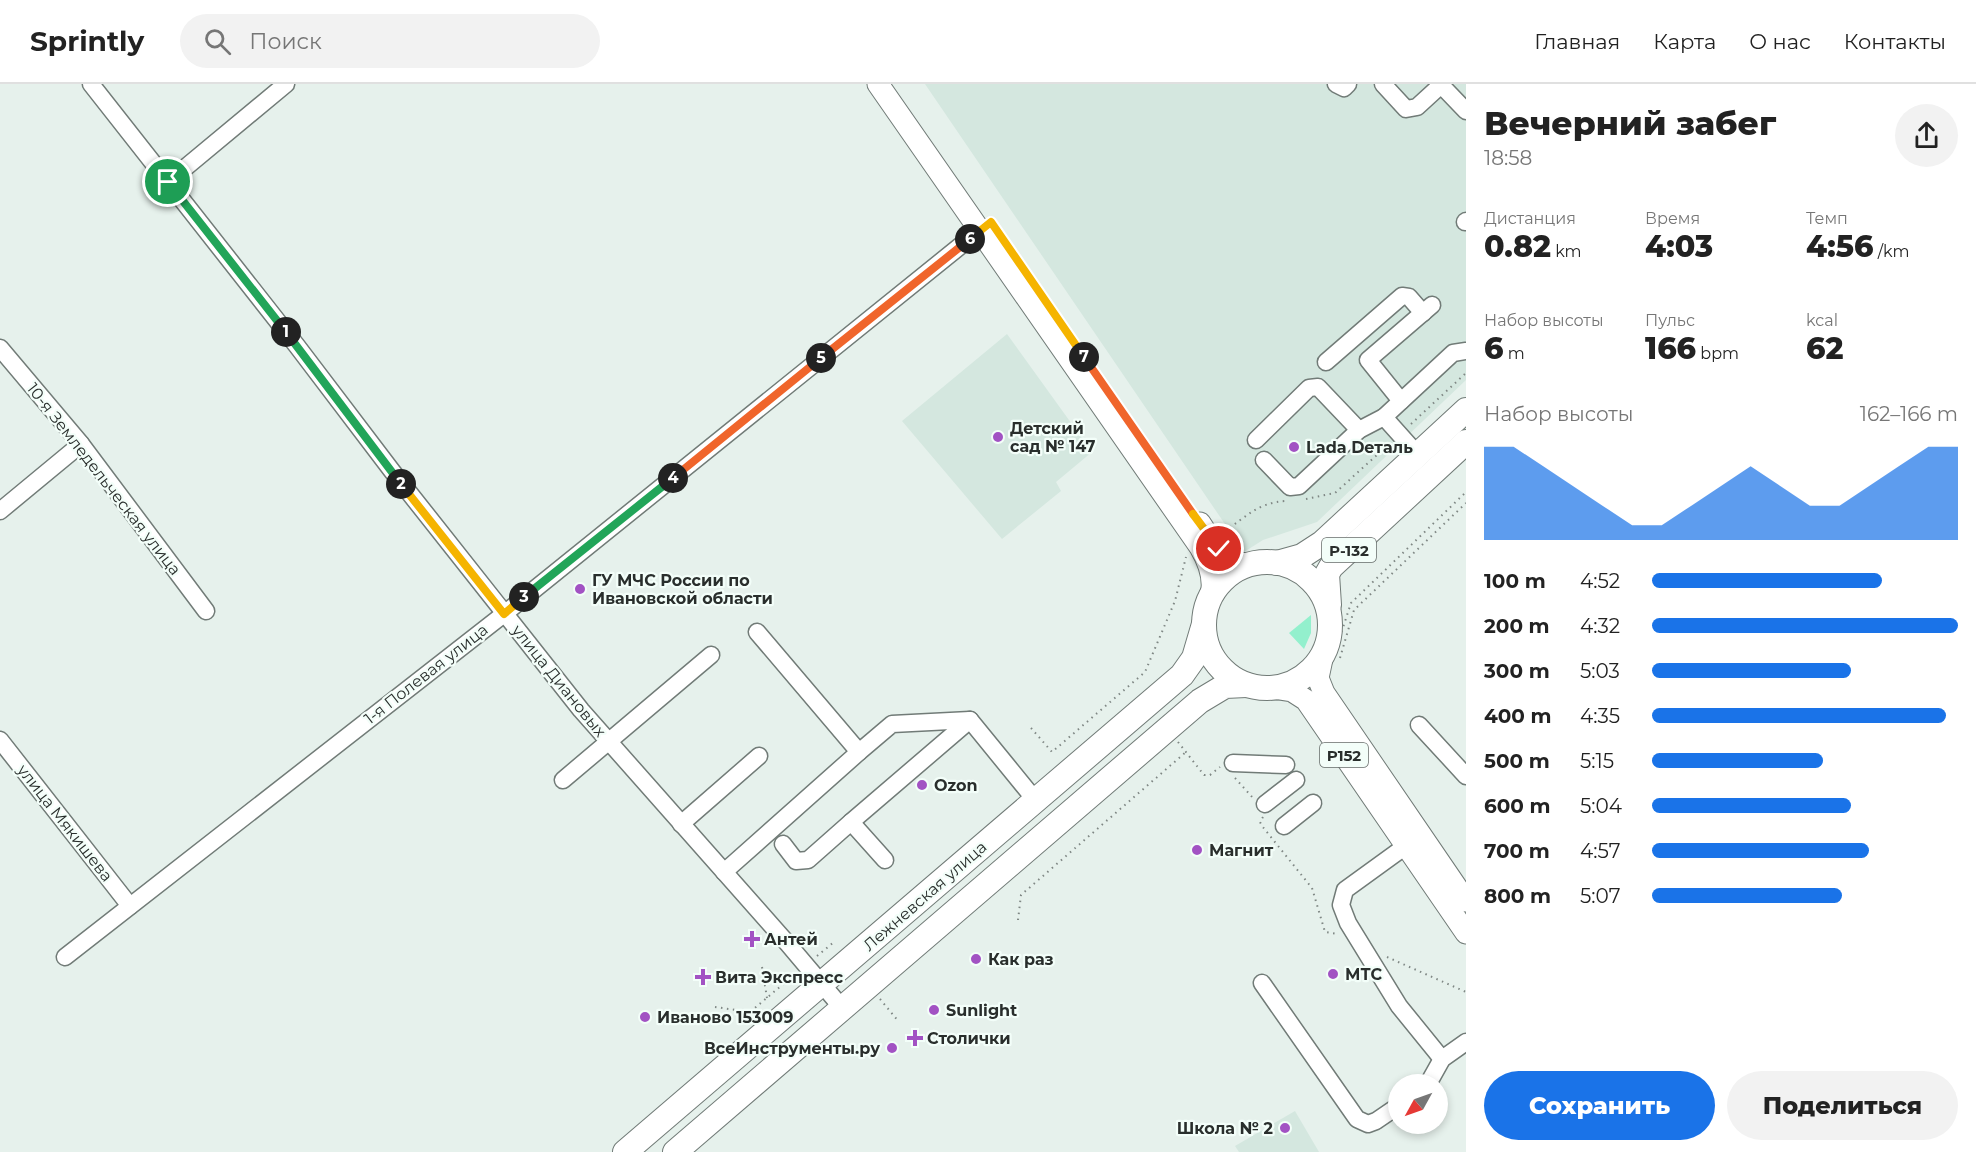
<!DOCTYPE html>
<html lang="ru">
<meta charset="utf-8">
<style>
body{margin:0;font-family:Montserrat,sans-serif;background:#f2f2f2;color:#222;height:100vh;display:flex;flex-direction:column;font-size:22px;white-space:nowrap}
*{box-sizing:border-box;margin:0}
p{font-size:20px;color:#767676}
.icon{flex:none;width:33px;height:33px;fill:none;stroke:currentColor;stroke-width:2;stroke-linecap:round;stroke-linejoin:round}
.map{position:relative;flex:1;overflow:hidden}
.panel{display:flex;flex-direction:column;background:#fff;width:510px}
.panel>*{flex:none}
.needle{width:39px;rotate:230deg}
.buttons{position:absolute;left:1388px;top:990px;display:grid;gap:12px}
.buttons a{display:grid;place-items:center;width:60px;height:60px;border-radius:50%;background:#fff;box-shadow:0 3px 9px #0003;font-size:30px}
.pin{position:absolute;display:grid;place-items:center;width:51px;height:51px;color:#fff;margin:-26px;border:3px solid #fff;border-radius:50%;box-shadow:0 2px 6px #0007}
.km{position:absolute;width:30px;height:30px;margin:-15px;border-radius:50%;background:#222;color:#fff;font-size:16px;line-height:30px;text-align:center}
.round{display:grid;place-items:center;flex:none;width:63px;height:63px;border-radius:32px;background:#f2f2f2}
.overview{display:flex;align-items:center;justify-content:space-between;height:102px;padding:0 18px}
h1{font-size:33px;font-weight:800;line-height:45px}
.figures{display:grid;grid-template-columns:repeat(3,1fr);gap:9px;height:102px;padding:6px 18px}
.figures div{display:grid;align-content:center}
.figures b{font-size:30px;font-weight:800}
.figures small{font-size:16px;font-weight:400}
.figures p{font-size:16px}
.chart{height:168px;padding:12px 18px}
.chart p{display:flex;justify-content:space-between}
.chart svg{width:100%;height:108px;margin-top:6px;fill:#1a73e8;opacity:.7}
.cta{display:flex;gap:12px;margin-top:auto;padding:12px 18px}
.cta a{flex:1;height:69px;border-radius:36px;background:#1a73e8;color:#fff;font-size:24px;font-weight:800;line-height:69px;text-align:center}
.cta a+a{background:#f2f2f2;color:#222}
ul{padding:0 18px;list-style:none;font-size:20px}
li{display:grid;grid-template-columns:96px 72px 1fr;align-items:center;height:45px}
li i{height:15px;border-radius:8px;background:#1a73e8}
header{display:flex;align-items:center;gap:36px;box-sizing:border-box;height:84px;padding:0 30px;background:#fff;border-bottom:2px solid #e0e0e0}
header strong{font-size:28px}
nav{display:flex;gap:33px;margin-inline-start:auto;font-size:21px}
.search{width:420px;height:54px;background:#f2f2f2;display:flex;align-items:center;gap:15px;box-sizing:border-box;padding:0 21px;border-radius:33px;color:#767676;font-size:22px}
main{display:flex;flex:1;min-height:0}
.map>svg:first-child{display:block}
</style>
<header>
<strong>Sprintly</strong>
<div class="search"><svg class="icon" aria-label="search" viewBox="0 0 24 24"><circle cx="10" cy="10" r="6"/><path d="M15 15l6 6"/></svg>Поиск</div>
<nav><a>Главная</a><a>Карта</a><a>О нас</a><a>Контакты</a></nav>
</header>
<main>
<div class="map">
<svg width="1466" height="1068" viewBox="0 0 1466 1068">
<rect width="100%" height="100%" fill="#e6f1ec"/>
<g fill="#d4e7df">
<path d="M925 0H1466V296L1317 438 1263 456 1244 468Z"/>
<path d="M1007 250 1092 368 1056 398 1061 407 1002 455 902 337Z"/>
<path d="M1295 1027 1319 1068H1239L1235 1062Z"/>
</g>
<path fill="#93f0cd" d="M1311 531V549L1304 565 1289 549Z"/>
<g fill="none" stroke-linecap="round" stroke-linejoin="round">
<g stroke="#717b77" stroke-width="19">
<g id="minor">
<path d="M91 0 297 262 392 387 581 626 788 860 843 925"/>
<path d="M1336 0 1344 4 1348 0"/>
<path d="M1383 0 1406 25 1417 23 1441 1"/>
<path d="M1442 0 1441 1 1466 27"/>
<path d="M168 98 286 0"/>
<path d="M1465 138 1466 137"/>
<path d="M0 264 81 360 206 527"/>
<path d="M1326 278 1402 212 1409 213 1423 229"/>
<path d="M1401 317 1368 276 1432 221"/>
<path d="M1256 356 1309 304 1318 303 1359 346"/>
<path d="M1418 371 1384 333 1453 269 1466 267"/>
<path d="M1264 376 1290 403 1299 402 1359 346 1384 333"/>
<path d="M0 427 81 360"/>
<path d="M1419 641 1466 692"/>
<path d="M0 656 130 822"/>
<path d="M859 668 892 640 970 636"/>
<path d="M1233 679 1286 681"/>
<path d="M563 696 711 571"/>
<path d="M1265 720 1296 696"/>
<path d="M851 738 970 636 1036 717"/>
<path d="M681 740 759 672"/>
<path d="M1284 742 1313 719"/>
<path d="M1414 756 1345 806 1341 821 1348 839 1399 922 1442 975"/>
<path d="M783 760 796 777 808 776 851 738 885 776"/>
<path d="M724 788 859 668 757 548"/>
<path d="M65 873 504 530 980 146"/>
<path d="M1262 899 1357 1035 1368 1040 1376 1037 1398 1022"/>
<path d="M1428 1000 1442 975 1466 958"/>
</g>
</g>
<g stroke="#717b77" stroke-width="23">
<g id="major">
<path d="M878 0 1200 463C1210 480 1216 497 1210 515"/>
<path d="M1200 439 1211 456 1233 479 1254 480"/>
<path d="M1322 575 1318 594 1324 609 1466 817"/>
<path d="M1267 603 1292 607 1306 616 1466 849"/>
</g>
</g>
<g stroke="#717b77" stroke-width="26">
<g id="highway">
<circle cx="1267" cy="541" r="63"/>
<path d="M1277 479 1302 472 1322 459 1466 326"/>
<path d="M1329 521 1327 490 1331 483 1466 358"/>
<path d="M625 1068 1182 591 1194 574 1204 540"/>
<path d="M675 1068 1200 617 1225 602 1246 601"/>
</g>
</g>
<g stroke="#7f8784" stroke-width="2" stroke-dasharray="1.5 4.5" stroke-linecap="butt">
<path d="M1411 340 1466 289"/>
<path d="M1306 415 1335 409 1389 360"/>
<path d="M1225 447C1247 432 1258 419 1285 417"/>
<path d="M1336 565 1351 519 1466 408"/>
<path d="M1340 574 1354 526 1466 419"/>
<path d="M1031 644 1052 668 1145 588 1175 517 1186 473"/>
<path d="M1178 658 1204 691H1210L1220 683"/>
<path d="M1235 694 1253 714"/>
<path d="M1263 733 1260 738 1262 742 1312 804 1325 848 1337 850"/>
<path d="M1018 836 1021 811 1186 668"/>
<path d="M817 872 834 858"/>
<path d="M1387 873 1466 908"/>
<path d="M762 883 767 914"/>
<path d="M880 915 899 938"/>
<path d="M715 923 750 928 794 891"/>
</g>
<use href="#minor" stroke="#fff" stroke-width="16"/>
<use href="#major" stroke="#fff" stroke-width="21"/>
<use href="#highway" stroke="#fff" stroke-width="24"/>
</g>
<g fill="none" stroke-linecap="round" stroke-linejoin="round">
<g stroke="#fff" stroke-width="12">
<path id="split-1" d="M168 98 286 248"/>
</g>
<g stroke="#fff" stroke-width="12">
<path id="split-2" d="M286 248 401 400"/>
</g>
<g stroke="#fff" stroke-width="12">
<path id="split-3" d="M401 400 504 530 524 513"/>
</g>
<g stroke="#fff" stroke-width="12">
<path id="split-4" d="M524 513 673 394"/>
</g>
<g stroke="#fff" stroke-width="12">
<path id="split-5" d="M673 394 821 274"/>
</g>
<g stroke="#fff" stroke-width="12">
<path id="split-6" d="M821 274 970 155"/>
</g>
<g stroke="#fff" stroke-width="12">
<path id="split-7" d="M970 155 991 138 1084 273"/>
</g>
<g stroke="#fff" stroke-width="12">
<path id="split-8" d="M1084 273 1193 430"/>
</g>
<g stroke="#fff" stroke-width="12">
<path id="split-9" d="M1193 430 1219 465"/>
</g>
<use href="#split-1" stroke="#22a559" stroke-width="8"/>
<use href="#split-2" stroke="#22a559" stroke-width="8"/>
<use href="#split-3" stroke="#f5b400" stroke-width="8"/>
<use href="#split-4" stroke="#22a559" stroke-width="8"/>
<use href="#split-5" stroke="#f0652b" stroke-width="8"/>
<use href="#split-6" stroke="#f0652b" stroke-width="8"/>
<use href="#split-7" stroke="#f5b400" stroke-width="8"/>
<use href="#split-8" stroke="#f0652b" stroke-width="8"/>
<use href="#split-9" stroke="#f5b400" stroke-width="8"/>
</g>
<g fill="#a252c3" stroke="#f3fef9" stroke-width="2">
<circle cx="998" cy="353" r="6"/>
<circle cx="1294" cy="363" r="6"/>
<circle cx="580" cy="505" r="6"/>
<circle cx="922" cy="701" r="6"/>
<circle cx="1197" cy="766" r="6"/>
<path d="M749 846h6v6h6v6h-6v6h-6v-6h-6v-6h6z"/>
<circle cx="976" cy="875" r="6"/>
<circle cx="1333" cy="890" r="6"/>
<path d="M700 884h6v6h6v6h-6v6h-6v-6h-6v-6h6z"/>
<circle cx="934" cy="926" r="6"/>
<circle cx="645" cy="933" r="6"/>
<path d="M912 945h6v6h6v6h-6v6h-6v-6h-6v-6h6z"/>
<circle cx="892" cy="964" r="6"/>
<circle cx="1285" cy="1044" r="6"/>
</g>
<g text-anchor="middle" dominant-baseline="central" stroke-width="4.5" stroke-linejoin="round" paint-order="stroke">
<g fill="#f3fef9" stroke="#666c6a" stroke-width="1.5">
<rect x="1322" y="454" width="54" height="24" rx="4.5"/>
<rect x="1320" y="659" width="48" height="24" rx="4.5"/>
</g>
<g font-size="15" font-weight="bold" fill="#292e2c">
<text x="1349" y="466">Р-132</text>
<text x="1344" y="671">Р152</text>
</g>
<g font-size="16" font-weight="bold" fill="#292e2c" stroke="#f3fef9" text-anchor="start">
<text x="1010" y="344">Детский<tspan x="1010" dy="18">сад № 147</tspan></text>
<text x="1306" y="363">Lada Dеталь</text>
<text x="592" y="496">ГУ МЧС России по<tspan x="592" dy="18">Ивановской области</tspan></text>
<text x="934" y="701">Ozon</text>
<text x="1209" y="766">Магнит</text>
<text x="764" y="855">Антей</text>
<text x="988" y="875">Как раз</text>
<text x="1345" y="890">МТС</text>
<text x="715" y="893">Вита Экспресс</text>
<text x="946" y="926">Sunlight</text>
<text x="657" y="933">Иваново 153009</text>
<text x="927" y="954">Столички</text>
<text x="880" y="964" text-anchor="end">ВсеИнструменты.ру</text>
<text x="1273" y="1044" text-anchor="end">Школа № 2</text>
</g>
<g font-size="16" fill="#292e2c" stroke="#f3fef9">
<text transform="translate(104 395) rotate(52)">10-я Земледельческая улица</text>
<text transform="translate(426 590) rotate(-38)">1-я Полевая улица</text>
<text transform="translate(559 597) rotate(51)">улица Диановых</text>
<text transform="translate(65 739) rotate(52)">улица Мякишева</text>
<text transform="translate(925 812) rotate(-41)">Лежневская улица</text>
</g>
</g>
</svg>
<div class="buttons">
<a><svg class="needle" viewBox="-14 -14 28 28"><path d="M0-13l5 13h-10z" fill="#e53935"/><path d="M0 13l5-13h-10z" fill="#767676"/></svg></a>
</div>
<div class="pin" style="left:168px;top:98px;background:#1e9e55"><svg class="icon" aria-label="arrive" viewBox="0 0 24 24"><path d="M6 21V4h12l-3 4 3 4H6"/></svg></div>
<div class="pin" style="left:1219px;top:465px;background:#d93025"><svg class="icon" aria-label="check" viewBox="0 0 24 24"><path d="M5 12l5 5 9-10"/></svg></div>
<b class="km" style="left:286px;top:248px">1</b>
<b class="km" style="left:401px;top:400px">2</b>
<b class="km" style="left:524px;top:513px">3</b>
<b class="km" style="left:673px;top:394px">4</b>
<b class="km" style="left:821px;top:274px">5</b>
<b class="km" style="left:970px;top:155px">6</b>
<b class="km" style="left:1084px;top:273px">7</b>
</div>
<section class="panel">
<div class="overview"><div><h1>Вечерний забег</h1><p>18:58</p></div><a class="round"><svg class="icon" aria-label="share" viewBox="0 0 24 24"><path d="M12 15V3M7 8l5-5 5 5M5 13v7h14v-7"/></svg></a></div>
<div class="figures">
<div><p>Дистанция</p><b>0.82<small> km</small></b></div>
<div><p>Время</p><b>4:03</b></div>
<div><p>Темп</p><b>4:56<small> /km</small></b></div>
</div>
<div class="figures">
<div><p>Набор высоты</p><b>6<small> m</small></b></div>
<div><p>Пульс</p><b>166<small> bpm</small></b></div>
<div><p>kcal</p><b>62</b></div>
</div>
<div class="chart"><p><span>Набор высоты</span>162–166 m</p>
<svg viewBox="0 0 160 44" preserveAspectRatio="none"><path d="M0 44V6L10 6L20 14L30 22L40 30L50 38L60 38L70 30L80 22L90 14L100 22L110 30L120 30L130 22L140 14L150 6L160 6V44z"/></svg>
</div>
<ul>
<li><b>100 m</b>4:52<i style="width:75%"></i></li>
<li><b>200 m</b>4:32<i style="width:100%"></i></li>
<li><b>300 m</b>5:03<i style="width:65%"></i></li>
<li><b>400 m</b>4:35<i style="width:96%"></i></li>
<li><b>500 m</b>5:15<i style="width:56%"></i></li>
<li><b>600 m</b>5:04<i style="width:65%"></i></li>
<li><b>700 m</b>4:57<i style="width:71%"></i></li>
<li><b>800 m</b>5:07<i style="width:62%"></i></li>
</ul>
<div class="cta"><a>Сохранить</a><a>Поделиться</a></div>
</section>
</main>
